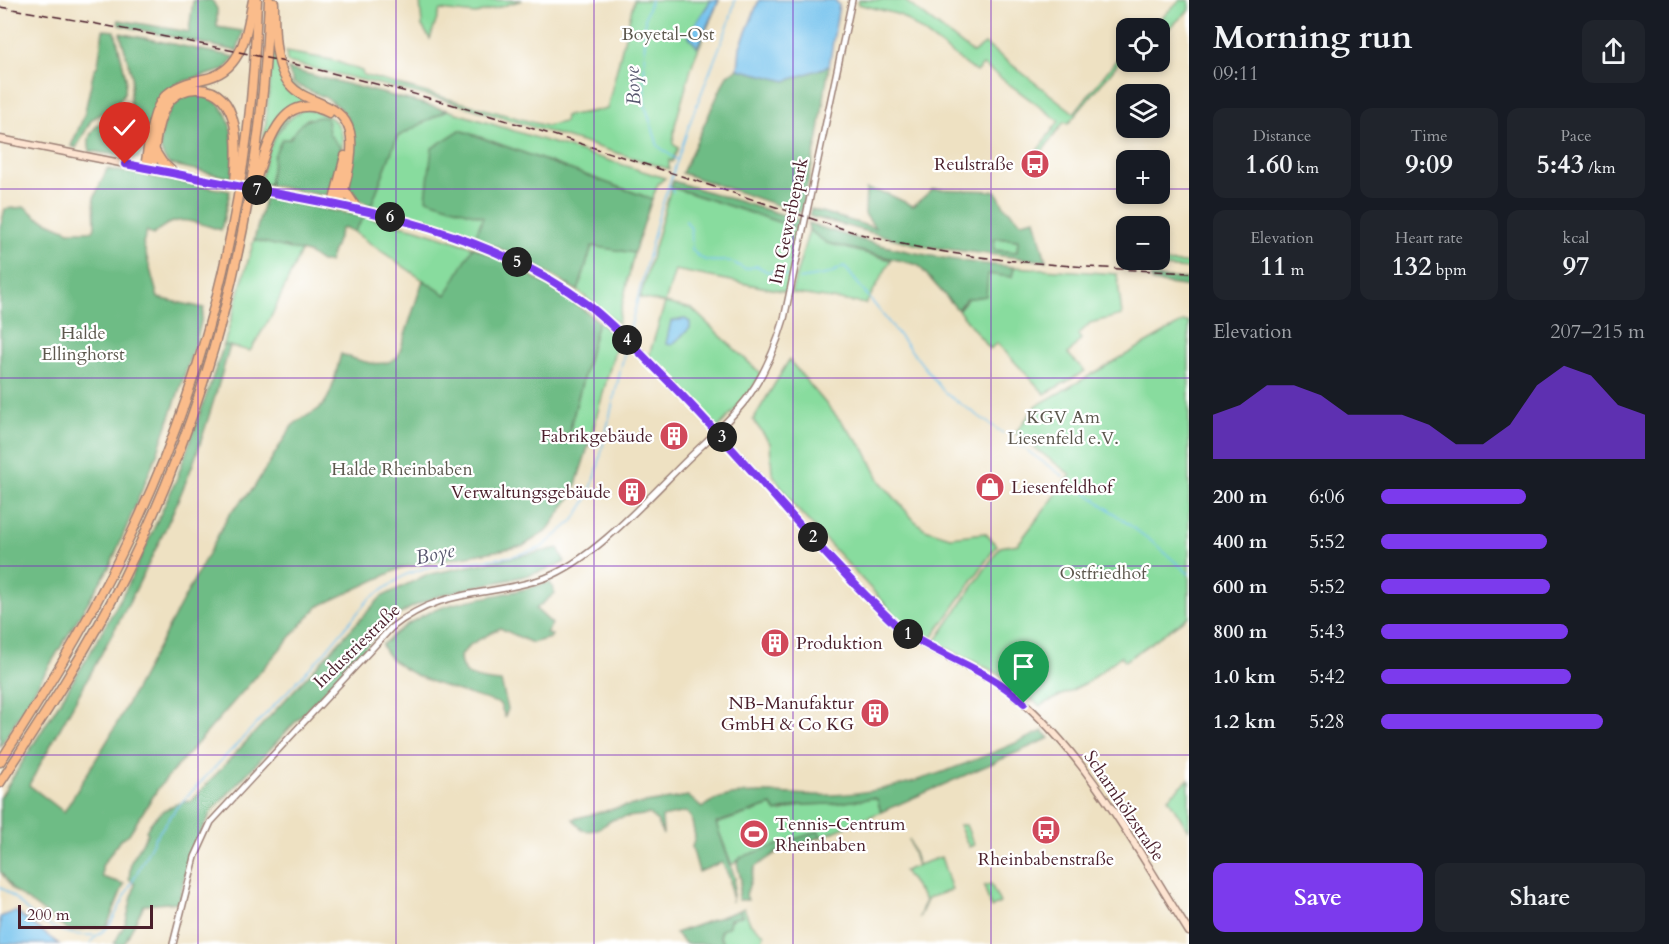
<!DOCTYPE html>
<meta charset="utf-8">
<style>
body{margin:0;font-family:Cardo,serif;background:#20242c;color:#f1f3f6;height:100vh;display:flex;flex-direction:column;font-size:22px;white-space:nowrap}
*{box-sizing:border-box;margin:0}
p{font-size:20px;color:#9ea1a6}
.icon{flex:none;width:33px;height:33px;fill:none;stroke:currentColor;stroke-width:2;stroke-linecap:round;stroke-linejoin:round}
.map{position:relative;flex:1;overflow:hidden}
.sheet{display:flex;flex-direction:column;background:#171b24;width:480px}
.sheet>*{flex:none}
.tools{position:absolute;left:1116px;top:18px;display:grid;gap:12px}
.tools a{display:grid;place-items:center;width:54px;height:54px;border-radius:12px;background:#171b24;box-shadow:0 3px 9px #0003;font-size:30px}
.scale{position:absolute;left:18px;bottom:15px;width:135px;box-sizing:border-box;padding-left:6px;border:3px solid #4a1f2b;border-top:0;font-size:16px;line-height:21px;white-space:nowrap;color:#4a1f2b;-webkit-text-stroke:4px #fff;paint-order:stroke}
.pin{position:absolute;display:grid;place-items:center;width:51px;height:51px;color:#fff;margin:-62px -26px;border-radius:50% 50% 50% 0;rotate:-45deg;box-shadow:0 0 6px #0007}
.pin .icon{rotate:45deg}
.km{position:absolute;width:30px;height:30px;margin:-15px;border-radius:50%;background:#222;color:#fff;font-size:16px;line-height:30px;text-align:center}
.round{display:grid;place-items:center;flex:none;width:63px;height:63px;border-radius:12px;background:#20242c}
.overview{display:flex;align-items:center;justify-content:space-between;height:102px;padding:0 24px}
h1{font-size:33px;font-weight:800;line-height:45px}
.stats{display:grid;grid-template-columns:repeat(3,1fr);gap:9px;height:102px;padding:6px 24px}
.stats div{display:grid;align-content:center;border-radius:12px;background:#20242c;text-align:center}
.stats b{font-size:26px;font-weight:800}
.stats small{font-size:16px;font-weight:400}
.stats p{font-size:16px}
.chart{height:168px;padding:12px 24px}
.chart p{display:flex;justify-content:space-between}
.chart svg{width:100%;height:108px;margin-top:6px;fill:#7c3aed;opacity:.7}
.cta{display:flex;gap:12px;margin-top:auto;padding:12px 24px}
.cta a{flex:1;height:69px;border-radius:12px;background:#7c3aed;color:#fff;font-size:24px;font-weight:800;line-height:69px;text-align:center}
.cta a+a{background:#20242c;color:#f1f3f6}
ul{padding:0 24px;list-style:none;font-size:20px}
li{display:grid;grid-template-columns:96px 72px 1fr;align-items:center;height:45px}
li i{height:15px;border-radius:8px;background:#7c3aed}
main{display:flex;flex:1;min-height:0}
.map>svg:first-child{display:block}
</style>
<main>
<div class="map">
<svg width="1189" height="944" viewBox="0 0 1189 944">
<rect width="100%" height="100%" fill="#fff"/>
<filter id="ink" filterUnits="userSpaceOnUse"><feTurbulence type="fractalNoise" baseFrequency=".0167" numOctaves="2"/><feDisplacementMap in="SourceGraphic" scale="12" xChannelSelector="R" yChannelSelector="G"/><feConvolveMatrix kernelMatrix="1 2 1 2 8 2 1 2 1" color-interpolation-filters="sRGB"/></filter>
<filter id="wash" filterUnits="userSpaceOnUse"><feTurbulence type="fractalNoise" baseFrequency=".008" numOctaves="4" result="noise"/><feDisplacementMap in="SourceGraphic" scale="24" xChannelSelector="R" yChannelSelector="G"/><feGaussianBlur stdDeviation="1.35" result="paint"/><feColorMatrix in="noise" values="0 0 0 0 0 0 0 0 0 0 0 0 0 0 0 0 0 1.4 0 .05"/><feComposite in="paint" operator="in"/></filter>
<g filter="url(#wash)">
<rect width="100%" height="100%" fill="#eee1c2"/>
<g fill="#88dc9e" stroke="#697e64" stroke-width="1.5">
<path d="M420 0H522L476 14 440 10 430 39 422 26Z"/>
<path d="M634 0H719L693 62 675 125 673 144 678 148 672 162 669 160V169L445 100 287 62 286 52 332 60 362 71 363 75 546 126 564 122 565 116 607 109Z"/>
<path d="M859 0H904L973 53 985 44 1074 113 1126 48V54L1068 124 1064 122 1035 161 1032 158 1059 121 983 65 976 72 900 15 858 4Z"/>
<path d="M1180 0H1189V10L1160 37V28H1151Z"/>
<path d="M274 39 283 78 322 105 295 107 263 150Z"/>
<path d="M304 109C357 117 343 147 333 186H331C342 149 339 142 309 118 296 126 298 132 290 139 273 154 273 163 269 185L260 183C266 152 275 124 304 109Z"/>
<path d="M447 110 665 178 658 184 652 199 460 130 483 217 476 237 371 206 397 137Z"/>
<path d="M671 187 797 228 788 292 675 270 665 303 692 309 761 374 748 395 716 430 648 359 665 303 640 298Z"/>
<path d="M364 217 417 229 473 247 446 296 354 232Z"/>
<path d="M809 230 827 243 891 260 866 304 791 293Z"/>
<path d="M994 238 1018 240 1017 252 993 250Z"/>
<path d="M254 240 301 251 272 315 250 351 224 345Z"/>
<path d="M592 246 634 253 618 323 578 291Z"/>
<path d="M1148 262 1189 263V269L1148 266Z"/>
<path d="M1014 267 1117 274 1122 315 1090 323 1078 335 1081 339 1068 354 1085 371 1045 394 997 343 990 349 958 310 988 274 1012 277Z"/>
<path d="M598 321 618 339 589 444 569 433Z"/>
<path d="M1183 322H1189V616L1125 661 1121 656 1086 683 1040 706 1001 675 935 642 1000 547 1018 544 1071 475 1015 433 1036 406Z"/>
<path d="M789 360 865 450 880 481 914 520 925 529 950 537 985 533 997 545 932 638 928 639 899 619 795 507 772 473 770 443 753 420Z"/>
<path d="M1189 779V829L1188 830 1168 798Z"/>
<path d="M872 798 877 799 881 812 821 837 819 832 738 860 732 865 716 824 772 805 774 810 781 812 800 805 831 804Z"/>
<path d="M959 825H966L974 845 969 847Z"/>
<path d="M909 839 918 865 941 857 952 890 928 898 919 918 925 900 904 871 917 866Z"/>
<path d="M991 884 1000 903 991 908 984 886Z"/>
<path d="M744 908 750 923 764 934 762 942 725 944 720 937C720 925 731 918 742 916L740 910Z"/>
</g>
<g fill="#6ebc85" stroke="#5c6e58" stroke-width="1.5" fill-rule="evenodd">
<path d="M193 0H212L217 9V27L243 31 237 51 119 25 118 20 189 32Z"/>
<path d="M103 30 115 31 126 78 125 92 117 105 92 119 76 148 71 146 84 116 94 70 98 65Z"/>
<path d="M120 33 235 57 224 70 178 83 139 158H133L136 127 135 116 130 102 132 76Z"/>
<path d="M829 66 818 137 801 213 682 173 727 75 738 69 786 81Z"/>
<path d="M288 69 447 110 397 137 371 206 355 198 348 188C351 157 363 121 331 101 319 93 305 91 293 82Z"/>
<path d="M185 92C237 94 234 138 232 178L169 164C149 144 168 107 185 92Z"/>
<path d="M120 110H125L130 115 129 157 90 151C83 128 105 121 120 110Z"/>
<path d="M320 117 327 118 329 134 341 148 328 194 321 195 269 185 274 156 282 139H290C298 125 303 119 320 117Z"/>
<path d="M460 130 652 199 634 253 592 246 578 291 533 264 475 237 483 217 426 199 432 148Z"/>
<path d="M107 169 230 191 221 230C193 222 176 211 153 235L147 231 143 243 158 298 204 308 197 339 157 454 110 566 0 747V227L5 209 25 207 37 217 69 231H93L95 228 94 198Z"/>
<path d="M673 181 800 220 797 228 671 187Z"/>
<path d="M866 189 888 194 913 206 933 189 996 191 1004 206 1021 222 1035 219 1046 261 922 246 809 216 811 209 875 228 865 214ZM995 238 1018 240 1017 252 994 250Z"/>
<path d="M265 198 356 215 364 217 354 232 346 228 341 229 329 262H321L308 253 254 240Z"/>
<path d="M808 223C875 247 943 261 1014 267L1012 277 988 274 986 296 966 299 958 310 918 265 827 243 809 230Z"/>
<path d="M473 247C519 267 559 290 598 321L569 432 589 444 573 494 547 531 523 546 401 568 317 607 159 787 129 834 120 840 102 866V877L124 884 107 926 70 931 13 890 0 871V798L86 660 127 587 177 478 224 345 230 346C218 386 207 426 193 464 149 577 86 679 29 785L64 812 109 738 230 513 253 489 292 426C300 418 311 415 320 408 333 397 336 370 341 354 360 361 381 370 398 357L423 280 446 295Z"/>
<path d="M1150 277 1189 279V287L1153 282Z"/>
<path d="M558 548 565 562C508 589 440 581 389 622L212 811 189 855 179 902 144 905 124 944H114L126 922 135 884 129 879 131 862 148 833 146 831C154 814 173 802 191 801L381 597 426 575Z"/>
<path d="M550 582 555 593 536 609 552 624 546 634 552 635 550 638 532 643 500 628 471 644 460 656C460 681 484 680 501 682L508 709 505 717 500 704C469 693 394 678 382 645 436 592 485 604 550 582Z"/>
<path d="M1043 731 1050 738 881 812 877 799 872 798 831 804 800 805 776 812 772 805 716 823 735 878 732 902 730 879 722 862 699 872 692 847 695 836 691 817 686 812 662 817 663 835 657 821 649 814C638 817 619 816 612 820 602 826 596 833 582 830L573 819 621 807 688 796 702 808C729 783 798 797 833 795 909 791 974 761 1043 731Z"/>
<path d="M819 831 821 837 776 853 755 867 746 895 748 900H738L741 880 737 863 741 857Z"/>
<path d="M740 910 742 916 730 919 729 926 720 931V937L725 944H686L675 933Z"/>
</g>
<g fill="#71c1ed" stroke="#5e708c" stroke-width="1.5">
<path d="M711 0H719L697 47 688 35Z"/>
<path d="M759 0H835L839 5 829 66 786 81 738 69 740 47Z"/>
<path d="M685 319 690 322V328L672 345 666 344 671 321Z"/>
<path d="M15 911 59 944H0V917Z"/>
</g>
<g fill="none" stroke-linecap="round" stroke-linejoin="round">
<g stroke="#71c1ed" stroke-width="1.5">
<path d="M651 0 645 17 644 102 658 146 677 160"/>
<path d="M669 186 673 192"/>
<path d="M686 221 691 229 692 249C702 264 712 261 727 261 734 261 739 267 745 269L757 266 768 272 777 270 787 276"/>
<path d="M799 279 829 274 844 266 945 393 1003 433"/>
<path d="M628 337 659 214 692 117 729 23 735 0"/>
<path d="M1015 442 1063 476"/>
<path d="M1076 485 1155 544 1189 574"/>
<path d="M0 887C12 894 19 903 29 912 48 928 69 937 94 935"/>
<path d="M90 944C94 934 103 933 110 925L155 838 177 807 324 653 369 599 405 575 425 568 513 556 541 548 574 520 586 501 596 475 627 342"/>
</g>
</g>
</g>
<g filter="url(#ink)">
<g fill="none" stroke-linecap="round" stroke-linejoin="round">
<g stroke="#9c8076" stroke-width="8">
<path id="tertiary" d="M173 944 195 857 211 822 391 628C444 586 487 598 545 578 594 560 650 496 688 459 708 439 731 420 748 397 765 373 776 347 784 319L852 0"/>
</g>
<g stroke="#9c8076" stroke-width="9">
<g id="secondary">
<path d="M0 139 221 183"/>
<path d="M277 193C364 209 454 227 533 270 586 298 627 339 669 381 744 458 812 542 888 618 925 654 978 664 1017 697 1088 756 1140 855 1189 932"/>
</g>
</g>
<g stroke="#9c8076" stroke-width="11">
<g id="motorway">
<path d="M274 3C274 27 274 66 290 85 307 105 342 101 350 132 355 155 345 183 340 206"/>
<path d="M155 151 162 162 174 173"/>
<path d="M145 167C149 146 150 113 165 96 175 86 189 82 203 79 243 72 246 34 253 0"/>
<path d="M152 169C155 149 156 122 167 105 174 94 187 88 199 89 242 91 238 151 235 182"/>
<path d="M256 180C267 147 281 87 329 113"/>
<path d="M344 189 357 209"/>
<path d="M333 204 345 156"/>
<path d="M0 762C49 687 95 611 133 530 211 365 253 182 257 0"/>
<path d="M0 783C44 716 88 649 124 577 214 396 262 201 269 0"/>
</g>
</g>
<use href="#tertiary" stroke="#fff" stroke-width="5"/>
<use href="#secondary" stroke="#fde4d1" stroke-width="6"/>
<use href="#motorway" stroke="#fabc8b" stroke-width="8"/>
<path stroke="#4a1f2b" stroke-width="1.5" stroke-dasharray="9 4.5" stroke-linecap="butt" d="M0 7C159 34 319 65 474 111 600 148 725 191 850 231 961 263 1075 266 1189 273"/>
<g stroke="#9c8076" stroke-width="9" stroke-linecap="butt">
<path id="secondary-bridge" d="M221 183 277 193"/>
</g>
<use href="#secondary-bridge" stroke="#fde4d1" stroke-width="6"/>
</g>
</g>
<g fill="none" stroke-linecap="round" stroke-linejoin="round" filter="url(#ink)">
<g stroke="#fff" stroke-width="12">
<path id="route" d="M125 164C169 172 214 182 258 190 373 211 491 233 587 304 614 325 638 351 662 375 743 455 813 547 896 625 935 656 988 668 1024 703"/>
</g>
<use href="#route" stroke="#7c3aed" stroke-width="8"/>
</g>
<path fill="none" stroke="#7b2cbf" stroke-width="1.5" stroke-opacity="0.55" d="M198 0V944M396 0V944M594 0V944M793 0V944M991 0V944M0 189H1126M1160 189H1189M0 378H1189M0 566H1189M0 755H1189"/>
<defs>
<g id="bus-disc" transform="scale(1.5)"><circle r="9.5" fill="#d1495b" stroke="#fff"/><path d="M-5-6H5V4H4V6H2V4H-2V6H-4V4H-5ZM-3.5-4V0h7V-4ZM-3.5 1.2v1.5H-2V1.2ZM2 1.2v1.5H3.5V1.2Z" fill="#fff"/></g>
<g id="building-disc" transform="scale(1.5)"><circle r="9.5" fill="#d1495b" stroke="#fff"/><path d="M-4-6H4V6H1V3H-1V6H-4ZM-2.5-4.3h1.7v1.8h-1.7ZM.8-4.3h1.7v1.8H.8ZM-2.5-1h1.7V.8h-1.7ZM.8-1h1.7V.8H.8Z" fill="#fff"/></g>
<g id="shop-disc" transform="scale(1.5)"><circle r="9.5" fill="#d1495b" stroke="#fff"/><path d="M-5-2.5h2.3a2.7 3.5 0 0 1 5.4 0H5L5.5 6h-11ZM-1.5-2.5h3a1.5 2.3 0 0 0-3 0Z" fill="#fff"/></g>
<g id="stadium-disc" transform="scale(1.5)"><circle r="9.5" fill="#d1495b" stroke="#fff"/><path d="M0-5a6.5 5 0 1 0 0 10a6.5 5 0 1 0 0-10ZM-3.5-1.8h7v3.6h-7Z" fill="#fff"/></g>
</defs>
<g fill-rule="evenodd">
<use href="#bus-disc" x="1035" y="164"/>
<use href="#building-disc" x="674" y="436"/>
<use href="#shop-disc" x="990" y="487"/>
<use href="#building-disc" x="632" y="492"/>
<use href="#building-disc" x="775" y="643"/>
<use href="#building-disc" x="875" y="713"/>
<use href="#bus-disc" x="1046" y="830"/>
<use href="#stadium-disc" x="754" y="834"/>
</g>
<g text-anchor="middle" dominant-baseline="central" stroke-width="4.5" stroke-linejoin="round" paint-order="stroke">
<g font-size="18" fill="#5d584e" stroke="#fff">
<text x="668" y="34">Boyetal-Ost</text>
<text x="83" y="333">Halde<tspan x="83" dy="21">Ellinghorst</tspan></text>
<text x="1063" y="417">KGV Am<tspan x="1063" dy="21">Liesenfeld e.V.</tspan></text>
<text x="402" y="469">Halde Rheinbaben</text>
<text x="1103" y="573">Ostfriedhof</text>
</g>
<g font-size="18" fill="#4a1f2b" stroke="#fff" text-anchor="end">
<text x="1014" y="164">Reulstraße</text>
<text x="653" y="436">Fabrikgebäude</text>
<text x="1011" y="487" text-anchor="start">Liesenfeldhof</text>
<text x="611" y="492">Verwaltungsgebäude</text>
<text x="796" y="643" text-anchor="start">Produktion</text>
<text x="854" y="703">NB-Manufaktur<tspan x="854" dy="21">GmbH &amp; Co KG</tspan></text>
<text x="775" y="824" text-anchor="start">Tennis-Centrum<tspan x="775" dy="21">Rheinbaben</tspan></text>
<text x="1046" y="859" text-anchor="middle">Rheinbabenstraße</text>
</g>
<g font-size="18" fill="#4a1f2b" stroke="#fff">
<text transform="translate(789 221) rotate(-78)">Im Gewerbepark</text>
<text transform="translate(357 646) rotate(-44)">Industriestraße</text>
<text transform="translate(1124 806) rotate(56)">Scharnhölzstraße</text>
</g>
<g font-size="20" font-style="italic" fill="#58586f" stroke="#fff">
<text transform="translate(633 86) rotate(-93)">Boye</text>
<text transform="translate(435 554) rotate(-12)">Boye</text>
</g>
</g>
</svg>
<div class="tools">
<a><svg class="icon" aria-label="locate" viewBox="0 0 24 24"><circle cx="12" cy="12" r="6"/><path d="M12 2v4M12 18v4M2 12h4M18 12h4"/></svg></a>
<a><svg class="icon" aria-label="layers" viewBox="0 0 24 24"><path d="M12 4l9 5-9 5-9-5zM3 14l9 5 9-5"/></svg></a>
<a>+</a>
<a>−</a>
</div>
<div class="scale">200 m</div>
<div class="pin" style="left:1024px;top:703px;background:#1e9e55"><svg class="icon" aria-label="arrive" viewBox="0 0 24 24"><path d="M6 21V4h12l-3 4 3 4H6"/></svg></div>
<div class="pin" style="left:125px;top:164px;background:#d93025"><svg class="icon" aria-label="check" viewBox="0 0 24 24"><path d="M5 12l5 5 9-10"/></svg></div>
<b class="km" style="left:908px;top:634px">1</b>
<b class="km" style="left:813px;top:537px">2</b>
<b class="km" style="left:722px;top:437px">3</b>
<b class="km" style="left:627px;top:340px">4</b>
<b class="km" style="left:517px;top:262px">5</b>
<b class="km" style="left:390px;top:217px">6</b>
<b class="km" style="left:257px;top:190px">7</b>
</div>
<section class="sheet">
<div class="overview"><div><h1>Morning run</h1><p>09:11</p></div><a class="round"><svg class="icon" aria-label="share" viewBox="0 0 24 24"><path d="M12 15V3M7 8l5-5 5 5M5 13v7h14v-7"/></svg></a></div>
<div class="stats">
<div><p>Distance</p><b>1.60<small> km</small></b></div>
<div><p>Time</p><b>9:09</b></div>
<div><p>Pace</p><b>5:43<small> /km</small></b></div>
</div>
<div class="stats">
<div><p>Elevation</p><b>11<small> m</small></b></div>
<div><p>Heart rate</p><b>132<small> bpm</small></b></div>
<div><p>kcal</p><b>97</b></div>
</div>
<div class="chart"><p><span>Elevation</span>207–215 m</p>
<svg viewBox="0 0 160 44" preserveAspectRatio="none"><path d="M0 44V26L10 22L20 14L30 14L40 18L50 26L60 26L70 26L80 30L90 38L100 38L110 30L120 14L130 6L140 10L150 22L160 26V44z"/></svg>
</div>
<ul>
<li><b>200 m</b>6:06<i style="width:55%"></i></li>
<li><b>400 m</b>5:52<i style="width:63%"></i></li>
<li><b>600 m</b>5:52<i style="width:64%"></i></li>
<li><b>800 m</b>5:43<i style="width:71%"></i></li>
<li><b>1.0 km</b>5:42<i style="width:72%"></i></li>
<li><b>1.2 km</b>5:28<i style="width:84%"></i></li>
</ul>
<div class="cta"><a>Save</a><a>Share</a></div>
</section>
</main>
